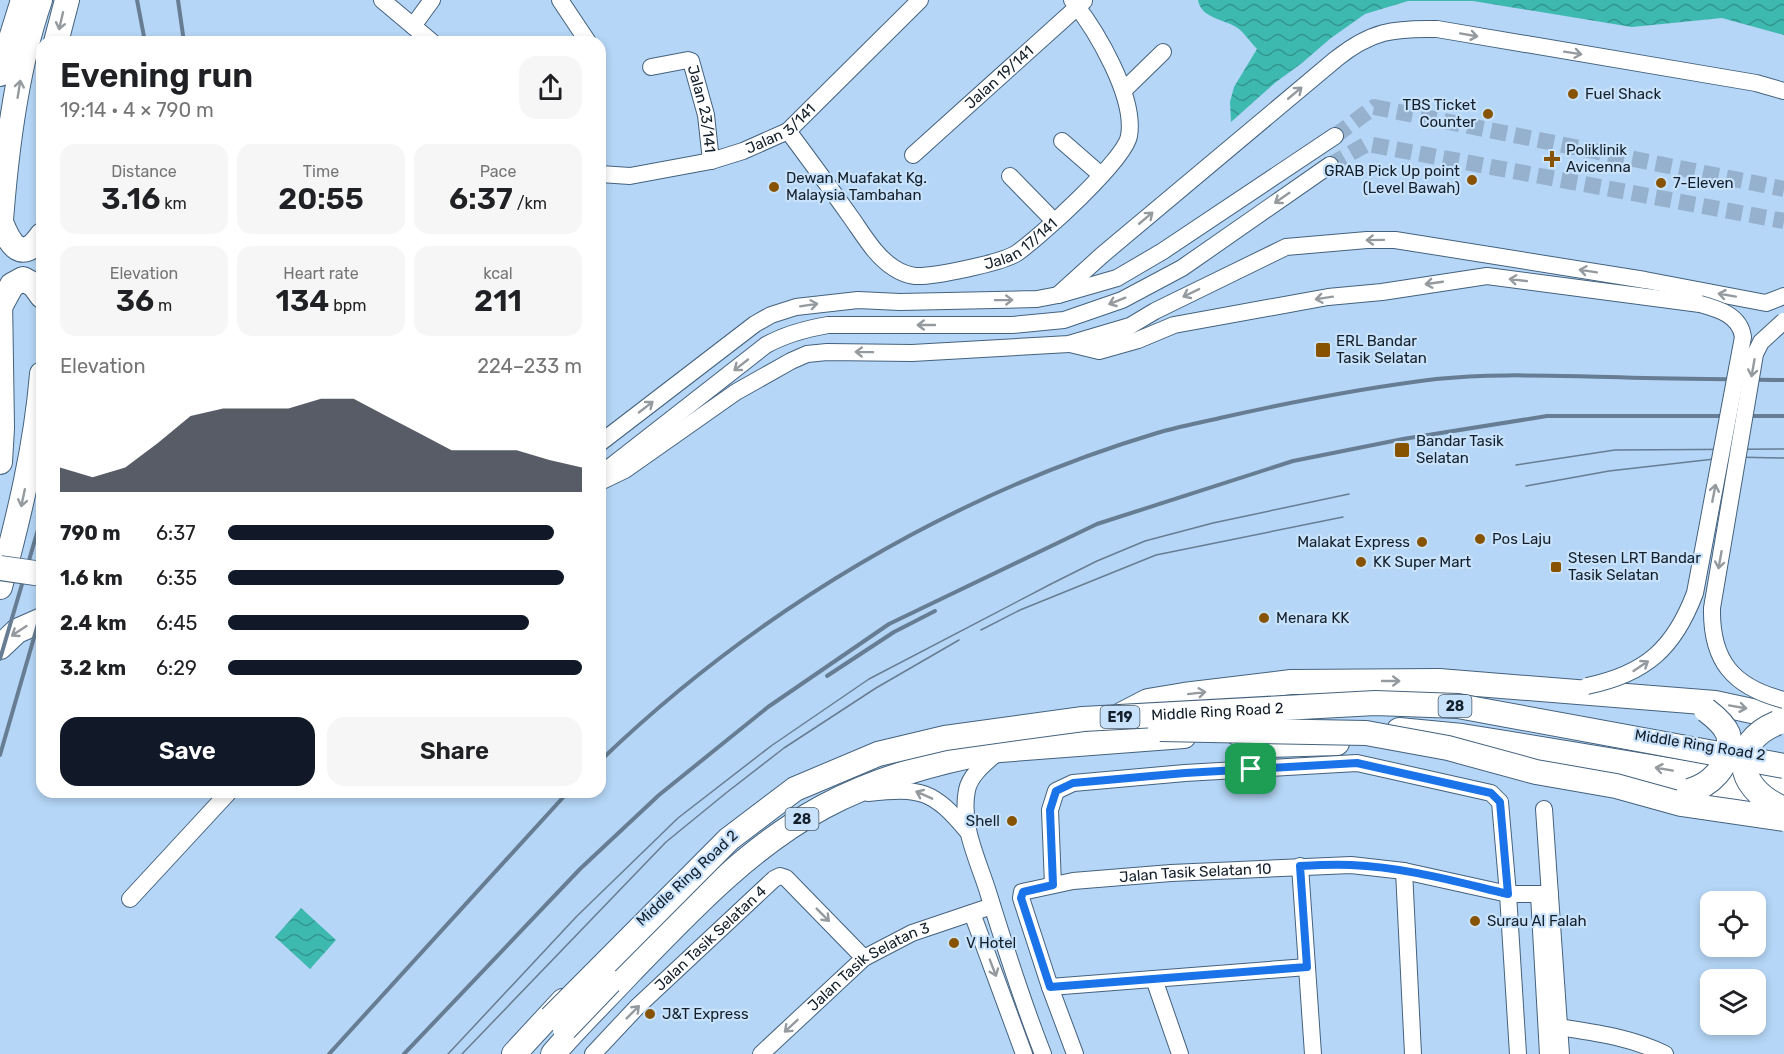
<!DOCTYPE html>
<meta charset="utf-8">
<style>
body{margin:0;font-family:Rubik,sans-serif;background:#f6f6f6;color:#202124;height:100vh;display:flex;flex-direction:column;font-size:22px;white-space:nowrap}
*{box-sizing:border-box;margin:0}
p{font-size:20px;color:#757577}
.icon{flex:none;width:33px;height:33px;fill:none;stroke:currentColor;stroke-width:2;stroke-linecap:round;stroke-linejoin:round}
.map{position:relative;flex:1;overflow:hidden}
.sheet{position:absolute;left:36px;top:36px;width:570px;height:762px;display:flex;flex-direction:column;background:#fff;border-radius:18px;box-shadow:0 3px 9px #0003}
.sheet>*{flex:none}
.tools{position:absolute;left:1700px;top:891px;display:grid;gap:12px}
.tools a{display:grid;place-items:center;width:66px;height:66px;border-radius:12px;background:#fff;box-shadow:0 3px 9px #0003;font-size:30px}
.pin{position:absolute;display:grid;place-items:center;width:51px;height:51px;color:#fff;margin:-26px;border-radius:12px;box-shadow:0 3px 9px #0006}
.round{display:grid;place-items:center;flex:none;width:63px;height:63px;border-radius:18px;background:#f6f6f6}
.headline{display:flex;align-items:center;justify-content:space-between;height:102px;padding:0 24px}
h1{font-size:33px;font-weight:600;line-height:45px}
.figures{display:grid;grid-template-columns:repeat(3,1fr);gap:9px;height:102px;padding:6px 24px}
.figures div{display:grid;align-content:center;border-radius:15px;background:#f6f6f6;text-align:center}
.figures b{font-size:30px;font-weight:600}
.figures small{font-size:16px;font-weight:400}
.figures p{font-size:16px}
.chart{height:168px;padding:12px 24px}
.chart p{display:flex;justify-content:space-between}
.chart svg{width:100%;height:108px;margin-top:6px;fill:#111827;opacity:.7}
.cta{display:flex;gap:12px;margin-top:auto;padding:12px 24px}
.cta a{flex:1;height:69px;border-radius:18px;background:#111827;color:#fff;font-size:24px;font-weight:600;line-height:69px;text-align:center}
.cta a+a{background:#f6f6f6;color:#202124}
ul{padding:0 24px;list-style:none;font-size:20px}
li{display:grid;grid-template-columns:96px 72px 1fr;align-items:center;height:45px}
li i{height:15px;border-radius:8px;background:#111827}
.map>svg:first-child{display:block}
</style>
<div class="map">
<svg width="1784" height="1054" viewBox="0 0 1784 1054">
<defs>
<pattern id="water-waves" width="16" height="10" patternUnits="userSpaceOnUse" patternTransform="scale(1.5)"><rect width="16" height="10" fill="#3db9b0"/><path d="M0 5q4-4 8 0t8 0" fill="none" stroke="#32968f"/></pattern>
</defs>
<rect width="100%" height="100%" fill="#b5d6f6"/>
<g fill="url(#water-waves)">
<path d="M1198 0H1784V35L1722 18 1632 27 1473 1H1408L1365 14 1331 38 1302 63 1276 82 1231 122 1230 102 1234 87 1257 49C1250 42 1244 32 1236 27 1223 19 1201 18 1198 0Z"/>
<path d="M301 908 336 940 310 969 275 937Z"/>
</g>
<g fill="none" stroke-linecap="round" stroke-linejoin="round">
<g stroke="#95b1cd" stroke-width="16" stroke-dasharray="16 8" stroke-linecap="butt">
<path d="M1335 136 1374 107 1784 189"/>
<path d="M1330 165 1367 144 1784 221"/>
</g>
<g stroke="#44627e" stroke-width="18">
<g id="minor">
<path d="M382 0 432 42"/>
<path d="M560 0 588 42"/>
<path d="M413 26 432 0"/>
<path id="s1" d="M651 67 688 60 691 61 706 115 711 161"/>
<path d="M1124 90 1163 52"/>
<path id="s2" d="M788 131C809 159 830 188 850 216 863 234 875 256 894 268 900 272 908 275 915 276 933 277 1002 263 1017 253 1040 237 1125 160 1129 136 1136 97 1096 30 1072 0"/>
<path d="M1062 141 1101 175"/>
<path id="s3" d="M913 155 1084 1"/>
<path id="s4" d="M600 174 630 176 711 161 743 151 788 131 920 0"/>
<path d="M1010 176 1054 221"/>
<path d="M1058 295 1101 256 1336 59C1371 31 1393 28 1437 29L1756 83 1784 91"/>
<path d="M1070 344 1099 351 1138 340 1174 325 1328 297 1382 292 1487 276 1700 304"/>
<path d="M600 443 755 324 771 315 796 307 858 300 900 302 1037 299 1058 295 1117 278 1163 251 1335 136"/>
<path d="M601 474 766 345C786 334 805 329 828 325H1012L1064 320 1122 300 1182 268 1330 165"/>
<path d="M600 482 625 470 736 392 791 361 807 354 827 352 912 353 1069 344 1130 326 1155 311 1286 247 1367 240H1395L1645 280 1766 303 1784 296"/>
<path d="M999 751C988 761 970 774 967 790 960 825 978 860 988 892 1005 947 1022 1001 1043 1054"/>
<path d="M868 793C921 787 933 790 968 832"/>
<path d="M1544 809 1561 1054"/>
<path d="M1300 866 1313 1054"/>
<path d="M1404 871 1413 1054"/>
<path d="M1053 885 1050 810 1056 791 1073 783 1185 773 1357 763 1491 793 1500 802 1508 894 1518 1054"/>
<path d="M1539 895 1548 1054"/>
<path d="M130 899 229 792"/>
<path d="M972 913 1024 1054"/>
<path d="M1154 979 1180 1054"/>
<path d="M1050 987 1307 967"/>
<path d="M1550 1027H1558C1596 1033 1630 1037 1665 1054"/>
<path id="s5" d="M593 1054 638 1006 774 879 780 876 786 878 864 958"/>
<path id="s6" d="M761 1054 864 958 912 933 992 906"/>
<path id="s7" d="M1075 1054 1050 987 1021 898 1022 892 1073 881 1171 873 1351 865 1404 871 1508 894H1550"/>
</g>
</g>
<g stroke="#44627e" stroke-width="26">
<g id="highway">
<path d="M56 42 67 0"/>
<path d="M0 74 23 0"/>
<path d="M1 222C10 245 22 264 42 235"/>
<path d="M0 234C5 161 16 69 40 0"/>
<path d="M0 298 2 428 0 462"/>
<path d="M0 307 12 285 23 279 34 285 42 296"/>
<path d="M0 587C19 516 36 447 42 374"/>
<path d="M0 647 17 631 42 620"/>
<path d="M1121 715 1148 701 1184 695 1291 682 1439 681 1715 703 1784 718"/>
<path d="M1399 730 1462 736 1784 789"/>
<path d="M1237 733 1266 745 1337 743"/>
<path d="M1627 780 1782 807"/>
<path d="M514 1054 563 1001"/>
<path d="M553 1054C578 1025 605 999 631 971 689 911 749 847 823 807 877 778 939 761 1000 750L1184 736"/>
</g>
</g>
<use href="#minor" stroke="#fff" stroke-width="16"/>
<use href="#highway" stroke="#fff" stroke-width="24"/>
<g stroke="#667d93" stroke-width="1.5">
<path d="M1516 465 1615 450 1784 449"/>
<path d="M1526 486 1609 471 1732 457 1784 458"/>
<path d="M981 630 1020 610 1156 555 1343 517"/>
<path d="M448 1054 577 916 678 818 771 746 869 679 1051 584 1097 561 1145 541 1213 523 1349 494"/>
<path d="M462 1054 666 842 726 793 784 748 876 688 959 640"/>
</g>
<g stroke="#667d93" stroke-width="4">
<path d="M137 0 145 42"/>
<path d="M178 0 184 42"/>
<path d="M0 659 42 516"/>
<path d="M827 676 894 632 935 611"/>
<path d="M0 755 42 610"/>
<path d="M600 761C756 611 950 495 1157 433 1177 427 1199 423 1220 418 1291 402 1363 388 1436 379 1493 373 1552 376 1610 377 1668 379 1726 379 1784 380"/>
<path d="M329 1054 568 792"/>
<path d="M404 1054 580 869 659 795 768 707 889 624 1097 524 1293 461 1403 439 1547 416H1784"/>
</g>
<g stroke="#44627e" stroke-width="18" stroke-linecap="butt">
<g id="minor-bridge">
<path d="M1784 321 1761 342 1755 354 1712 608C1711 661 1733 687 1784 700"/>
<path d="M1587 686C1645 674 1674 649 1695 593L1743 337C1740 315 1718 309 1700 304"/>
</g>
</g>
<g stroke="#44627e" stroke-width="26" stroke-linecap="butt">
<g id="highway-bridge">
<path d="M0 568 42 574"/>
<path d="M1777 723C1729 743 1736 787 1780 807"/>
<path d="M1160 729 1366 733 1448 748 1536 772 1616 786 1681 804 1784 819"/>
<path d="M1689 791C1711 785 1728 767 1729 744 1729 741 1729 737 1728 734 1724 724 1714 716 1706 710"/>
<path id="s8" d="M551 1018 729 839 795 789 878 754 945 738 1083 719 1375 703 1458 706 1784 766"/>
<path d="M565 1029 610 982"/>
</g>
</g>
<use href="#minor-bridge" stroke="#fff" stroke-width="16"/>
<use href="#highway-bridge" stroke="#fff" stroke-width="24"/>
</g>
<defs><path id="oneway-shaft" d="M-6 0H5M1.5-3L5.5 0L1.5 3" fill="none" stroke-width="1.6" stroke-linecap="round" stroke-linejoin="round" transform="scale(1.5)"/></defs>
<g stroke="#959a9f">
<use href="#oneway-shaft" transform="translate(61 21) rotate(103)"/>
<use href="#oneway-shaft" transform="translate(1469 35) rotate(10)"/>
<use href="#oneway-shaft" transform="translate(1573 53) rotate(9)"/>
<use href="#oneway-shaft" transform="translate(19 89) rotate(-81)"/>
<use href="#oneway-shaft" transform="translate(1295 93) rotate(-40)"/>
<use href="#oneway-shaft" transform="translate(1282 198) rotate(145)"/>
<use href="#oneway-shaft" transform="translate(1146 218) rotate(-40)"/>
<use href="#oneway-shaft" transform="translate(1375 240) rotate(179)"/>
<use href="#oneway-shaft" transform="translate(1588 271) rotate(-171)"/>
<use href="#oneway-shaft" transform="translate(1518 280) rotate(-173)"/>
<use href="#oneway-shaft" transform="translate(1434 283) rotate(172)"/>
<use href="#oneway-shaft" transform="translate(1191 293) rotate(154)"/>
<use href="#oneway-shaft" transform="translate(1727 295) rotate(-170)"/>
<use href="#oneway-shaft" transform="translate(1324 298) rotate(171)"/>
<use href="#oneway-shaft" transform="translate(1004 300) rotate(-1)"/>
<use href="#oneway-shaft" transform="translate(1117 301) rotate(158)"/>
<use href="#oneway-shaft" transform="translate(809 305) rotate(-9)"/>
<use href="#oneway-shaft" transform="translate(926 325) rotate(180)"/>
<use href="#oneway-shaft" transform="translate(864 352) rotate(-179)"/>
<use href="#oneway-shaft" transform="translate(741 365) rotate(142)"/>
<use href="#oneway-shaft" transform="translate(1753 368) rotate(100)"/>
<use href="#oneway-shaft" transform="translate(646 407) rotate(-38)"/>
<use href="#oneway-shaft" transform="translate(1714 493) rotate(-79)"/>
<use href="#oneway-shaft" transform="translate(23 498) rotate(102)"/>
<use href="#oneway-shaft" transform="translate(1720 560) rotate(100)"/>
<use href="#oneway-shaft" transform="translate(19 631) rotate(147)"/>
<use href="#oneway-shaft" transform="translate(1641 666) rotate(-34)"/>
<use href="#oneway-shaft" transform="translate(1391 681)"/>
<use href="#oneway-shaft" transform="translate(1197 693) rotate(-7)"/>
<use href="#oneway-shaft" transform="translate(1738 707) rotate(10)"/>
<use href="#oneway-shaft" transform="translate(1664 769) rotate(-170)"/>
<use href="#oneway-shaft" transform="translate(924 795) rotate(-156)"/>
<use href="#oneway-shaft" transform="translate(823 915) rotate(45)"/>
<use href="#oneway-shaft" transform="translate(993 968) rotate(69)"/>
<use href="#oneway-shaft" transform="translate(633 1012) rotate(-45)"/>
<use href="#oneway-shaft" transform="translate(791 1026) rotate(137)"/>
</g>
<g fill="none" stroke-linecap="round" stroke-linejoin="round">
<g stroke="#fff" stroke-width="12">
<path id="route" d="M1357 763 1491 793 1500 802 1508 894C1457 882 1404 867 1351 865 1334 864 1317 865 1300 866L1307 967 1050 987 1021 898 1023 892 1053 885 1050 810 1056 791 1073 783 1185 773Z"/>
</g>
<use href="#route" stroke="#1a73e8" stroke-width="8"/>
</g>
<g fill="#885300" stroke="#c8e2fc" stroke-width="2">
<circle cx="1573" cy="94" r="6"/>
<circle cx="1488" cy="114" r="6"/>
<path d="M1549 150h6v6h6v6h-6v6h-6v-6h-6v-6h6z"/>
<circle cx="1472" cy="180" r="6"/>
<circle cx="1661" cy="183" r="6"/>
<circle cx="774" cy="187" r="6"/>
<rect x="1315" y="342" width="16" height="16" rx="3"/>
<rect x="1394" y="442" width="16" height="16" rx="3"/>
<circle cx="1480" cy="539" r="6"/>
<circle cx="1422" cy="542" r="6"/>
<circle cx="1361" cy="562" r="6"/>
<rect x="1550" y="561" width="12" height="12" rx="3"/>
<circle cx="1264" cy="618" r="6"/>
<circle cx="1012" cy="821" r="6"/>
<circle cx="1475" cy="921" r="6"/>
<circle cx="954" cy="943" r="6"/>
<circle cx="650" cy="1014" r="6"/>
</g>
<g text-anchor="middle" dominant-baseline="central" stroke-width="4.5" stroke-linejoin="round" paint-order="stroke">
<g fill="#c8e2fc" stroke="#495a69" stroke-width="1.5">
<rect x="1438.5" y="695" width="33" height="22" rx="4.5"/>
<rect x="1100.5" y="706" width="39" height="22" rx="4.5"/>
<rect x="785.5" y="808" width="33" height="22" rx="4.5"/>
</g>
<g font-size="14" font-weight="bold" fill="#131f2a">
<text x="1455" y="706">28</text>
<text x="1120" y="717">E19</text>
<text x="802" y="819">28</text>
</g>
<g font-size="15" fill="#131f2a" stroke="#c8e2fc">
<text stroke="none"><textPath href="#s3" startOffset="116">Jalan 19/141</textPath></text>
<text stroke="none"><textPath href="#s1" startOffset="90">Jalan 23/141</textPath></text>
<text stroke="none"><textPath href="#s4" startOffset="190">Jalan 3/141</textPath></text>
<text stroke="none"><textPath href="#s2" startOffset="309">Jalan 17/141</textPath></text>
<text stroke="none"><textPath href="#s8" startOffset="768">Middle Ring Road 2</textPath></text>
<text transform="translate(1700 745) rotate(9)">Middle Ring Road 2</text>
<text stroke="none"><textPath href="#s7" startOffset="346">Jalan Tasik Selatan 10</textPath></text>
<text transform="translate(687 878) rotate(-43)">Middle Ring Road 2</text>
<text stroke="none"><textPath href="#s5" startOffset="165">Jalan Tasik Selatan 4</textPath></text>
<text stroke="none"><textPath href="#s6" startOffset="140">Jalan Tasik Selatan 3</textPath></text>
</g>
<g font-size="15" fill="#131f2a" stroke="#c8e2fc" text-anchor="start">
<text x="1585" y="94">Fuel Shack</text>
<text x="1476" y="105" text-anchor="end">TBS Ticket<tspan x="1476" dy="17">Counter</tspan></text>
<text x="1566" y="150">Poliklinik<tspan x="1566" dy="17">Avicenna</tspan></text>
<text x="1460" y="171" text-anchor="end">GRAB Pick Up point<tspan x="1460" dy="17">(Level Bawah)</tspan></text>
<text x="786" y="178">Dewan Muafakat Kg.<tspan x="786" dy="17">Malaysia Tambahan</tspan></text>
<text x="1673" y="183">7-Eleven</text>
<text x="1336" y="341">ERL Bandar<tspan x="1336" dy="17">Tasik Selatan</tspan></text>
<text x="1416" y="441">Bandar Tasik<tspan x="1416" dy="17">Selatan</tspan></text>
<text x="1492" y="539">Pos Laju</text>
<text x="1410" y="542" text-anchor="end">Malakat Express</text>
<text x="1568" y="558">Stesen LRT Bandar<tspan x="1568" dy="17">Tasik Selatan</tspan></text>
<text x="1373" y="562">KK Super Mart</text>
<text x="1276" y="618">Menara KK</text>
<text x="1000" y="821" text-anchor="end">Shell</text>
<text x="1487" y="921">Surau Al Falah</text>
<text x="966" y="943">V Hotel</text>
<text x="662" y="1014">J&amp;T Express</text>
</g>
</g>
</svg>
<div class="tools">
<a><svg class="icon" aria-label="locate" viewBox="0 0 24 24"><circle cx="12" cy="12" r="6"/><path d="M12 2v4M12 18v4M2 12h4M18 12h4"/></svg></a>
<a><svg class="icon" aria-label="layers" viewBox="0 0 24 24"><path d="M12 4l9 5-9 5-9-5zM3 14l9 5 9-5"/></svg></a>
</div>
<div class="pin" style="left:1251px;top:769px;background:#1e9e55"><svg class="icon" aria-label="arrive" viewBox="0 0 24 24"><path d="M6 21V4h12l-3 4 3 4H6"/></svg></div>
<section class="sheet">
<div class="headline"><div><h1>Evening run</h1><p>19:14 · 4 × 790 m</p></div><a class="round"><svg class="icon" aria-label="share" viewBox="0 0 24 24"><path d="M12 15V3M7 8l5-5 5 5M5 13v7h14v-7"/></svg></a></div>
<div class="figures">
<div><p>Distance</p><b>3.16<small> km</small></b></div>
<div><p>Time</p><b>20:55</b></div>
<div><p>Pace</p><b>6:37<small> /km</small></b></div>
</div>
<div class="figures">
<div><p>Elevation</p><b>36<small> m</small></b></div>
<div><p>Heart rate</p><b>134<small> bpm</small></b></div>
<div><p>kcal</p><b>211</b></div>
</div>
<div class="chart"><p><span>Elevation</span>224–233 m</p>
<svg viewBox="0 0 160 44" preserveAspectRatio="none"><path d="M0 44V34L10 38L20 34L30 24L40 13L50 10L60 10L70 10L80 6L90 6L100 13L110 20L120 27L130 27L140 27L150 31L160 34V44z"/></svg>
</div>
<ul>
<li><b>790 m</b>6:37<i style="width:92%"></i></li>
<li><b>1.6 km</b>6:35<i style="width:95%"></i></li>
<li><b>2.4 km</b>6:45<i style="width:85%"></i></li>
<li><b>3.2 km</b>6:29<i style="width:100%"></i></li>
</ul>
<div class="cta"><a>Save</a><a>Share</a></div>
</section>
</div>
